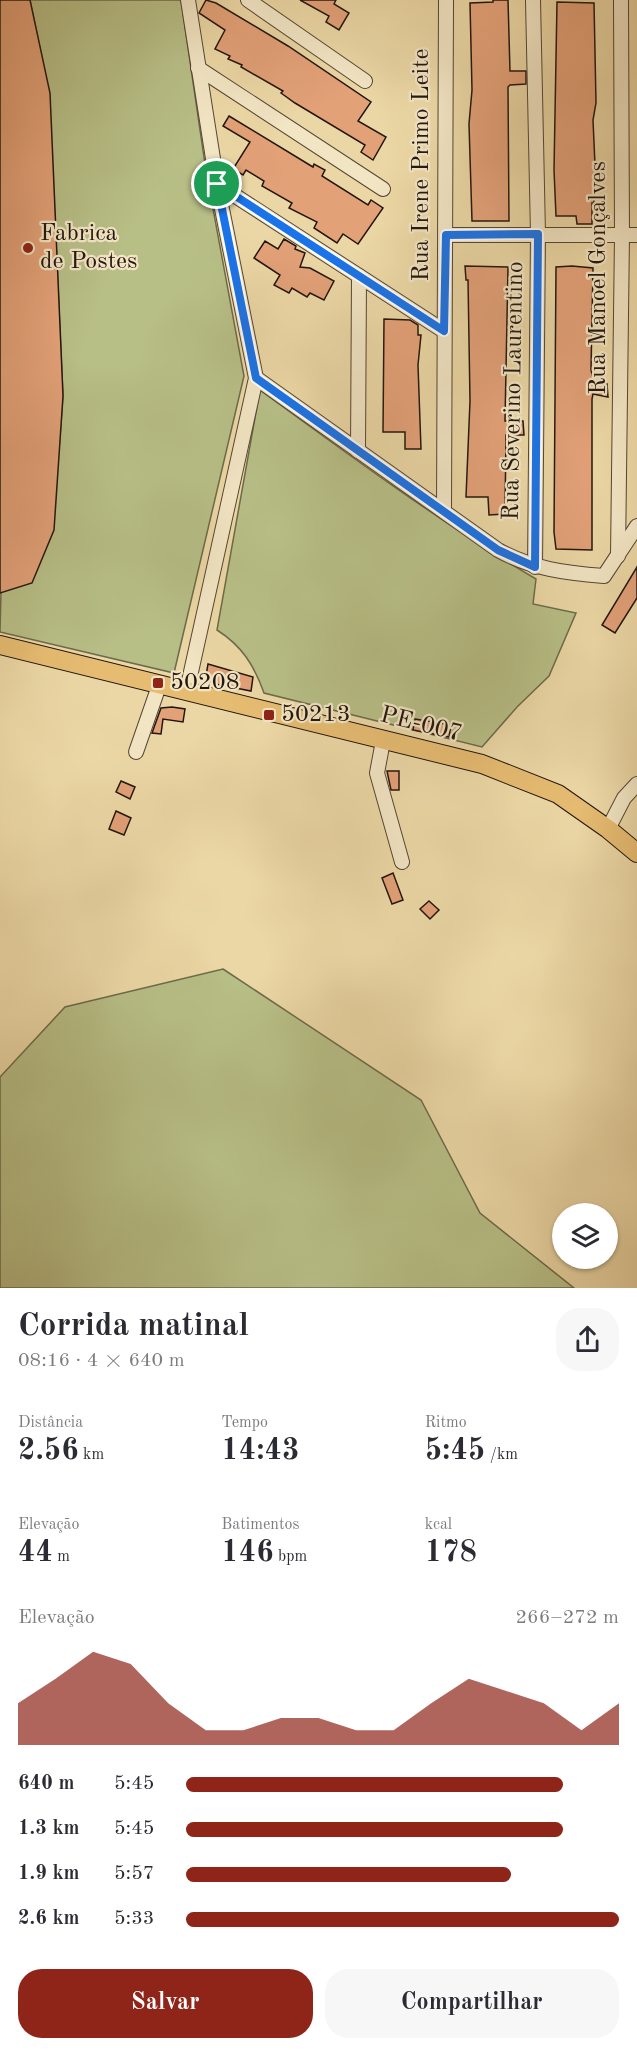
<!DOCTYPE html>
<html lang="pt">
<meta charset="utf-8">
<style>
body{margin:0;font-family:"Old Standard TT",serif;background:#f7f7f7;color:#2b2b33;height:100vh;display:flex;flex-direction:column;font-size:22px;white-space:nowrap}
*{box-sizing:border-box;margin:0}
p{font-size:20px;color:#7c7c81}
.icon{flex:none;width:33px;height:33px;fill:none;stroke:currentColor;stroke-width:2;stroke-linecap:round;stroke-linejoin:round}
.map{position:relative;height:1288px;overflow:hidden}
.sheet{display:flex;flex-direction:column;background:#fff;flex:1}
.sheet>*{flex:none}
.fabs{position:absolute;left:552px;top:1203px;display:grid;gap:12px}
.fabs a{display:grid;place-items:center;width:66px;height:66px;border-radius:50%;background:#fff;box-shadow:0 2px 4px #0004;font-size:30px}
.pin{position:absolute;display:grid;place-items:center;width:51px;height:51px;color:#fff;margin:-26px;border:3px solid #fff;border-radius:50%;box-shadow:0 2px 6px #0007}
.round{display:grid;place-items:center;flex:none;width:63px;height:63px;border-radius:24px;background:#f7f7f7}
.summary{display:flex;align-items:center;justify-content:space-between;height:102px;padding:0 18px}
h1{font-size:33px;font-weight:700;line-height:45px}
.metrics{display:grid;grid-template-columns:repeat(3,1fr);gap:9px;height:102px;padding:6px 18px}
.metrics div{display:grid;align-content:center}
.metrics b{font-size:30px;font-weight:700}
.metrics small{font-size:16px;font-weight:400}
.metrics p{font-size:16px}
.chart{height:168px;padding:12px 18px}
.chart p{display:flex;justify-content:space-between}
.chart svg{width:100%;height:108px;margin-top:6px;fill:#8f2418;opacity:.7}
.cta{display:flex;gap:12px;margin-top:auto;padding:12px 18px}
.cta a{flex:1;height:69px;border-radius:24px;background:#8f2418;color:#fff;font-size:24px;font-weight:700;line-height:69px;text-align:center}
.cta a+a{background:#f7f7f7;color:#2b2b33}
ul{padding:0 18px;list-style:none;font-size:20px}
li{display:grid;grid-template-columns:96px 72px 1fr;align-items:center;height:45px}
li i{height:15px;border-radius:8px;background:#8f2418}
.map>svg:first-child{display:block}
</style>
<div class="map">
<svg width="637" height="1288" viewBox="0 0 637 1288">
<rect width="100%" height="100%" fill="#ebd7a5"/>
<filter id="stains"><feTurbulence type="fractalNoise" baseFrequency=".00333" numOctaves="4"/><feColorMatrix values="0 0 0 0 .2 0 0 0 0 .09 0 0 0 0 .02 0 0 0 .5 -.17"/></filter>
<radialGradient id="worn" r=".72"><stop offset=".6" stop-color="#630" stop-opacity="0"/><stop offset="1" stop-color="#630" stop-opacity=".3"/></radialGradient>
<g fill="#b7be86" stroke="#6d6a4a" stroke-width="1.5">
<path d="M30 0H181L206 171 244 376 174 673 0 632 1 592 53 530 63 396 49 91Z"/>
<path d="M260 390C350 456 440 522 536 579L533 604 576 613 549 676 517 707 482 747 264 693C254 665 242 646 217 630Z"/>
<path d="M223 969 421 1100 480 1213 574 1288H0V1077L65 1007Z"/>
</g>
<g fill="#e3a178" stroke="#23160f" stroke-width="1.5">
<path d="M0 0H30L50 93 63 396 54 530 32 583 0 593Z"/>
<path d="M206 0 216 3 288 46 371 102 358 121 386 137 373 160 361 152 365 145 295 103 281 93 283 91 241 67 242 65 228 59 230 56 215 49 225 30 199 13Z"/>
<path d="M300 0H336L334 4 349 13 339 30 326 22 329 16Z"/>
<path d="M493 0H508L510 71H526V84L510 85 508 87 509 221H472L469 124 472 90 470 3 493 2Z"/>
<path d="M557 2 594 3 596 103 593 120 596 187H594V203H592V224H577L576 216H556L554 170Z"/>
<path d="M229 116 313 167 314 164 325 170 322 176 368 205 371 200 383 208 358 244 343 234 337 243 314 228 317 222 289 208 292 203 262 186 264 181 246 170 243 175 233 169 250 142 223 126Z"/>
<path d="M284 239 296 246 295 249 305 253 300 267 310 268 334 281 324 300 310 293 307 297 292 288 289 293 274 285 280 275 254 258 265 241 278 249Z"/>
<path d="M465 266 508 267 505 421H523L524 435H506L505 514 489 515 488 497H466L470 401 468 280H466Z"/>
<path d="M572 266 593 268 591 370 594 382 607 384 608 397 593 394 592 399V550L556 549 554 532 556 267Z"/>
<path d="M384 319 410 320 418 325V335H421L418 365 421 449H405V432H383Z"/>
<path d="M637 567V598L615 633 602 625Z"/>
<path d="M208 664 253 677 251 691 205 682Z"/>
<path d="M172 707 185 709 183 722 163 719 161 734 152 733 161 708Z"/>
<path d="M415 719 451 725 449 737 413 730Z"/>
<path d="M387 771H399V790H391Z"/>
<path d="M121 781 135 787 130 799 116 792Z"/>
<path d="M116 811 131 818 124 835 109 829Z"/>
<path d="M393 873 403 900 392 904 382 878Z"/>
<path d="M429 901 439 910 430 919 420 909Z"/>
</g>
<g fill="none" stroke-linecap="round" stroke-linejoin="round">
<g stroke="#554634" stroke-width="16">
<g id="minor">
<path d="M248 0 365 81"/>
<path d="M533 0 538 234 535 567"/>
<path d="M198 68 383 189"/>
<path d="M217 184 444 331"/>
<path d="M446 235H637"/>
<path d="M256 378 498 550C532 569 566 573 604 576L637 526"/>
<path d="M358 451 359 276"/>
<path d="M444 510 446 0"/>
<path d="M618 556 622 235 621 0"/>
<path d="M187 690 256 378 217 184 188 0"/>
<path d="M383 741 377 773 402 862"/>
<path d="M136 752 160 683"/>
<path d="M608 829 624 798 637 784"/>
</g>
</g>
<g stroke="#23160f" stroke-width="20">
<path id="major" d="M0 645 482 764 558 794 608 829 637 853"/>
</g>
<use href="#minor" stroke="#f2e5c4" stroke-width="14"/>
<use href="#major" stroke="#e6bc72" stroke-width="18"/>
</g>
<g fill="none" stroke-linecap="round" stroke-linejoin="round">
<g stroke="#fff" stroke-width="12">
<path id="route" d="M217 184 444 331 446 235 538 234 535 567 498 550 256 378Z"/>
</g>
<use href="#route" stroke="#1a73e8" stroke-width="8"/>
</g>
<g fill="#8f2418" stroke="#f2e5c4" stroke-width="2">
<circle cx="28" cy="248" r="6"/>
<rect x="152" y="677" width="12" height="12" rx="3"/>
<rect x="263" y="709" width="12" height="12" rx="3"/>
</g>
<g text-anchor="middle" dominant-baseline="central" stroke-width="4.5" stroke-linejoin="round" paint-order="stroke">
<g font-size="24" fill="#23160f" stroke="#f2e5c4">
<text transform="translate(422 165) rotate(-90)">Rua Irene Primo Leite</text>
<text transform="translate(599 278) rotate(-90)">Rua Manoel Gonçalves</text>
<text transform="translate(514 391) rotate(-89)">Rua Severino Laurentino</text>
<text transform="translate(421 725) rotate(14)">PE-007</text>
</g>
<g font-size="24" fill="#23160f" stroke="#f2e5c4" text-anchor="start">
<text x="40" y="234">Fabrica<tspan x="40" dy="28">de Postes</tspan></text>
<text x="170" y="683">50208</text>
<text x="281" y="715">50213</text>
</g>
</g>
<rect width="100%" height="100%" filter="url(#stains)"/>
<rect width="100%" height="100%" fill="url(#worn)"/>
</svg>
<div class="fabs">
<a><svg class="icon" aria-label="layers" viewBox="0 0 24 24"><path d="M12 4l9 5-9 5-9-5zM3 14l9 5 9-5"/></svg></a>
</div>
<div class="pin" style="left:217px;top:184px;background:#1e9e55"><svg class="icon" aria-label="arrive" viewBox="0 0 24 24"><path d="M6 21V4h12l-3 4 3 4H6"/></svg></div>
</div>
<section class="sheet">
<div class="summary"><div><h1>Corrida matinal</h1><p>08:16 · 4 × 640 m</p></div><a class="round"><svg class="icon" aria-label="share" viewBox="0 0 24 24"><path d="M12 15V3M7 8l5-5 5 5M5 13v7h14v-7"/></svg></a></div>
<div class="metrics">
<div><p>Distância</p><b>2.56<small> km</small></b></div>
<div><p>Tempo</p><b>14:43</b></div>
<div><p>Ritmo</p><b>5:45<small> /km</small></b></div>
</div>
<div class="metrics">
<div><p>Elevação</p><b>44<small> m</small></b></div>
<div><p>Batimentos</p><b>146<small> bpm</small></b></div>
<div><p>kcal</p><b>178</b></div>
</div>
<div class="chart"><p><span>Elevação</span>266–272 m</p>
<svg viewBox="0 0 160 44" preserveAspectRatio="none"><path d="M0 44V27L10 17L20 6L30 11L40 27L50 38L60 38L70 33L80 33L90 38L100 38L110 27L120 17L130 22L140 27L150 38L160 27V44z"/></svg>
</div>
<ul>
<li><b>640 m</b>5:45<i style="width:87%"></i></li>
<li><b>1.3 km</b>5:45<i style="width:87%"></i></li>
<li><b>1.9 km</b>5:57<i style="width:75%"></i></li>
<li><b>2.6 km</b>5:33<i style="width:100%"></i></li>
</ul>
<div class="cta"><a>Salvar</a><a>Compartilhar</a></div>
</section>
